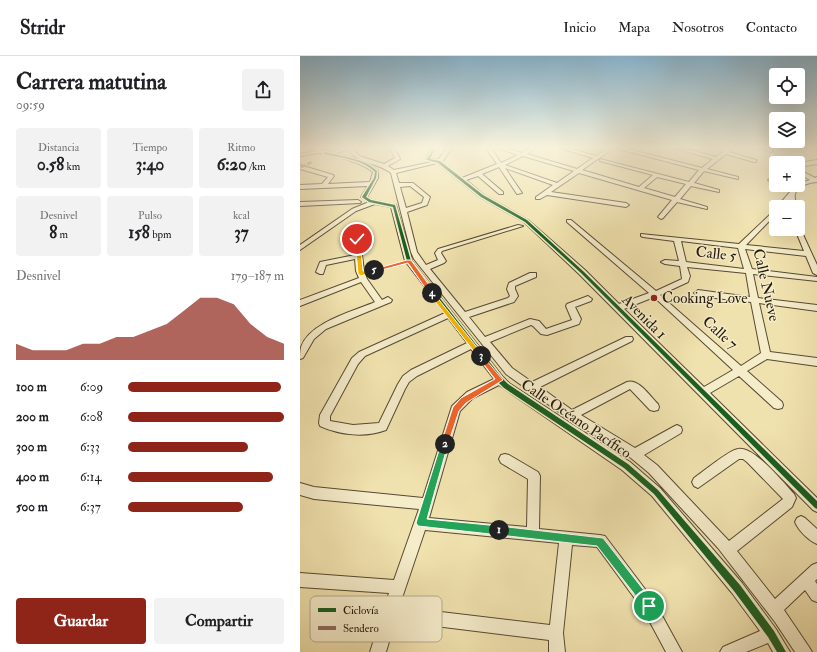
<!DOCTYPE html>
<html lang="es">
<meta charset="utf-8">
<style>
body{margin:0;font-family:"IM FELL Double Pica",serif;background:#f2f2f2;color:#202124;height:100vh;display:flex;flex-direction:column;font-size:15px;white-space:nowrap}
*{box-sizing:border-box;margin:0}
p{font-size:13px;color:#757577}
.icon{flex:none;width:22px;height:22px;fill:none;stroke:currentColor;stroke-width:2;stroke-linecap:round;stroke-linejoin:round}
.map{position:relative;flex:1;overflow:hidden}
.details{display:flex;flex-direction:column;background:#fff;width:300px}
.details>*{flex:none}
.controls{position:absolute;left:469px;top:12px;display:grid;gap:8px}
.controls a{display:grid;place-items:center;width:36px;height:36px;border-radius:4px;background:#fff;box-shadow:0 4px 16px #0002;font-size:20px}
.pin{position:absolute;display:grid;place-items:center;width:34px;height:34px;color:#fff;margin:-17px;border:2px solid #fff;border-radius:50%;box-shadow:0 1px 4px #0007}
.km{position:absolute;width:20px;height:20px;margin:-10px;border-radius:50%;background:#222;color:#fff;font-size:11px;line-height:20px;text-align:center}
.round{display:grid;place-items:center;flex:none;width:42px;height:42px;border-radius:4px;background:#f2f2f2}
.overview{display:flex;align-items:center;justify-content:space-between;height:68px;padding:0 16px}
h1{font-size:22px;font-weight:700;line-height:30px}
.stats{display:grid;grid-template-columns:repeat(3,1fr);gap:6px;height:68px;padding:4px 16px}
.stats div{display:grid;align-content:center;border-radius:4px;background:#f2f2f2;text-align:center}
.stats b{font-size:17px;font-weight:700}
.stats small{font-size:11px;font-weight:400}
.stats p{font-size:11px}
.chart{height:112px;padding:8px 16px}
.chart p{display:flex;justify-content:space-between}
.chart svg{width:100%;height:72px;margin-top:4px;fill:#8f2418;opacity:.7}
.button{display:flex;gap:8px;margin-top:auto;padding:8px 16px}
.button a{flex:1;height:46px;border-radius:4px;background:#8f2418;color:#fff;font-size:16px;font-weight:700;line-height:46px;text-align:center}
.button a+a{background:#f2f2f2;color:#202124}
ul{padding:0 16px;list-style:none;font-size:13px}
li{display:grid;grid-template-columns:64px 48px 1fr;align-items:center;height:30px}
li i{height:10px;border-radius:5px;background:#8f2418}
header{display:flex;align-items:center;gap:24px;box-sizing:border-box;height:56px;padding:0 20px;background:#fff;border-bottom:1px solid #e0e0e0}
header strong{font-size:19px}
nav{display:flex;gap:22px;margin-inline-start:auto;font-size:14px}
main{display:flex;flex:1;min-height:0}
.map>svg:first-child{display:block}
</style>
<header>
<strong>Stridr</strong>
<nav><a>Inicio</a><a>Mapa</a><a>Nosotros</a><a>Contacto</a></nav>
</header>
<main>
<section class="details">
<div class="overview"><div><h1>Carrera matutina</h1><p>09:59</p></div><a class="round"><svg class="icon" aria-label="share" viewBox="0 0 24 24"><path d="M12 15V3M7 8l5-5 5 5M5 13v7h14v-7"/></svg></a></div>
<div class="stats">
<div><p>Distancia</p><b>0.58<small> km</small></b></div>
<div><p>Tiempo</p><b>3:40</b></div>
<div><p>Ritmo</p><b>6:20<small> /km</small></b></div>
</div>
<div class="stats">
<div><p>Desnivel</p><b>8<small> m</small></b></div>
<div><p>Pulso</p><b>158<small> bpm</small></b></div>
<div><p>kcal</p><b>37</b></div>
</div>
<div class="chart"><p><span>Desnivel</span>179–187 m</p>
<svg viewBox="0 0 160 44" preserveAspectRatio="none"><path d="M0 44V34L10 38L20 38L30 38L40 34L50 34L60 30L70 30L80 26L90 22L100 14L110 6L120 6L130 10L140 22L150 30L160 34V44z"/></svg>
</div>
<ul>
<li><b>100 m</b>6:09<i style="width:98%"></i></li>
<li><b>200 m</b>6:08<i style="width:100%"></i></li>
<li><b>300 m</b>6:33<i style="width:77%"></i></li>
<li><b>400 m</b>6:14<i style="width:93%"></i></li>
<li><b>500 m</b>6:37<i style="width:74%"></i></li>
</ul>
<div class="button"><a>Guardar</a><a>Compartir</a></div>
</section>
<div class="map">
<svg width="517" height="596" viewBox="0 0 517 596">
<rect width="100%" height="100%" fill="#f0e2ae"/>
<filter id="stains"><feTurbulence type="fractalNoise" baseFrequency=".005" numOctaves="4"/><feColorMatrix values="0 0 0 0 .2 0 0 0 0 .09 0 0 0 0 .02 0 0 0 .5 -.17"/></filter>
<radialGradient id="worn" r=".72"><stop offset=".6" stop-color="#630" stop-opacity="0"/><stop offset="1" stop-color="#630" stop-opacity=".3"/></radialGradient>
<g fill="none" stroke-linecap="round" stroke-linejoin="round">
<g stroke="#564a33" stroke-width="2">
<g id="minor">
<path d="M14 92 31 96 41 92H52L59 100 84 108 95 102 90 92H95L100 103 88 110 94 114 132 106 126 103 130 95 128 92H133L135 94 131 102 138 104 147 92H152L142 106 162 122 197 108 186 92H191L201 107 218 99 198 92H206L222 97 230 92H236L227 98 277 113 293 102 259 92H268L296 100 308 92H314L282 114 339 131 353 119 300 105V103L389 126 399 114 315 92H324L402 112 413 103 374 92H383L416 101 427 92H433L429 96 456 104V106H454L426 98 407 113 438 121V123L404 115 394 127 419 134V136L391 130 380 143 407 151V153L377 146 363 162 361 163 358 161 372 144 279 117 251 136 326 147 329 149 326 151 247 139 240 143H236V141L253 129 205 112 222 137 217 138 199 111 182 118 203 136V138H199L178 120 166 124 184 139 228 164 285 214 319 248 349 237 267 166V164H271L356 235 382 223 380 210 365 208 361 206 365 204 379 205 374 185 343 181 341 180V178L439 188 476 153V158L446 189 504 195 495 173 500 172 517 209V219L513 217 506 200 445 193 452 213 517 221V225L453 218 458 242 517 249V255L459 247 470 296 517 302V310L467 303 447 315 482 346 483 349 482 352 478 353 474 352 439 320 410 337 517 442V456L513 454 279 218 224 166 180 141 137 107 96 117 99 127H113L130 141 127 149 107 156 117 196 126 209 138 204 135 197 138 193 218 169 223 170 142 195 141 197 146 205 144 207 130 213 165 256 208 242 210 240 207 233 209 227 230 217H236V221L215 230V233L218 240 214 246 169 261 185 281 230 263 239 265 246 273 272 264 266 250 267 248 288 240 292 243 291 245 275 251 281 263 279 268 247 279 241 278 233 270 231 269 190 286 212 312 232 326 326 281H332L333 283 332 285 240 331 272 354 327 326C338 322 350 340 358 348L359 351 358 354 354 355 350 354 330 333 281 359 335 392 373 371 377 369 381 371 382 374 381 377 344 399 357 409 429 485 483 443 447 406 443 403H439L398 432 394 430 392 426 394 422C403 416 429 394 438 393 454 390 483 426 494 438L496 442 492 451 437 495 475 543 512 509 517 507V523L515 525 517 528V546L512 544 505 534 484 554 509 591 512 596H495L475 566 418 492 349 417 331 402 263 359 206 318 114 203 111 196 91 117C77 106 57 108 48 93L34 98C49 101 66 103 78 115V122L67 141 72 144 96 149 112 205 203 321 209 327 330 406 360 432 442 527 476 573 490 596H473L468 587 446 596H420L423 591 460 575 432 537 352 440 322 414 199 329 173 342 160 355 129 462 227 471 228 423 201 407 199 403 201 399 205 398 209 399 238 416 240 420 239 473 300 479 305 480 354 545 382 596H366L344 555 297 491 272 489 263 577 265 596H249V584L95 565 86 596H70L89 537 0 531V517L94 524 119 453 14 443 0 439V427L14 431 123 442 152 350 167 336 194 323 171 293 117 320 109 326 105 333 86 374C65 382 40 379 20 370L19 367 20 359 52 302 59 296 145 257 105 205 91 151 75 148 56 155 0 194V189L52 153 69 146 61 141 68 130 0 133V129L22 128 28 121 0 113V109L33 119 34 120 28 128 70 126 73 116C65 108 31 97 19 97 13 98 6 99 0 100V98L16 95ZM223 100 274 115 257 127 205 109ZM357 121 386 128 375 141 344 132ZM110 130 124 141 122 147 106 152 100 131ZM381 185 438 192 444 213 386 206ZM387 211 446 217 450 241 398 234 394 237 398 240 451 246 461 297 441 310 360 239 388 226 390 220ZM354 241 433 314 404 331 324 253ZM148 262 167 287 111 314 103 320 98 328 79 367 53 369 30 365V360L58 308 65 300ZM125 474 259 487 250 569 99 551Z"/>
<path d="M459 92H467L473 95 471 96Z"/>
<path d="M517 104V108L498 111V107Z"/>
<path d="M498 113 515 122 517 121V126C510 126 497 130 495 138 494 141 496 147 496 151H490V144L483 151H477L490 136 478 129H485L493 133 495 129 510 124 498 117Z"/>
<path d="M471 122 476 125V129L468 124Z"/>
<path d="M58 144 61 146 60 147 0 150V146Z"/>
<path d="M63 171 66 173 60 183 64 215 67 223 82 244 88 241 92 244 91 246 26 273 14 283 3 302 0 303C0 300 0 295 1 291 10 266 52 256 75 246L61 226 0 250V244L59 222 56 215 55 203 26 209 23 218H20L16 216 20 206 55 199 54 183 61 172Z"/>
<path d="M501 460 505 462 517 473V488C509 485 498 474 495 466L497 462Z"/>
</g>
</g>
<path stroke="#23180a" stroke-width="1" stroke-dasharray="0.5 1" stroke-linecap="butt" d="M69 216 102 207"/>
<use href="#minor" fill="#f5ecca" fill-rule="evenodd"/>
<path stroke="#8d6e63" stroke-width="2.5" stroke-dasharray="4.5 2.5" stroke-linecap="butt" d="M1 111 12 106"/>
<g stroke="#f5ecca" stroke-width="3">
<g id="cycleway">
<path d="M129 92H132L134 95 130 103 140 105 183 139 227 164 283 215 517 445V453L515 452 281 217 225 166 181 141 138 107 127 104V103L132 95Z"/>
<path d="M25 96C42 101 64 102 77 115L76 122 66 141 71 144 95 149 111 205 202 322 208 328 328 408 358 434 440 529 474 575 486 596H477L468 581 434 535 354 438 324 412 204 332 198 326 107 205 93 151 69 146 62 141 74 122 75 116C62 103 41 102 24 98V97Z"/>
</g>
</g>
<use href="#cycleway" fill="#1b5e20" fill-rule="evenodd"/>
</g>
<linearGradient id="sky" x2="0" y2="1"><stop stop-color="#89b7d2"/><stop offset="0.52" stop-color="#f8f2db"/><stop offset="1" stop-color="#f8f2db" stop-opacity="0"/></linearGradient>
<rect width="517" height="176" fill="url(#sky)"/>
<path fill="#22a559" stroke="#fff" d="M199 470 303 482 353 546 354 550 353 553 349 555 346 553 297 490 199 479 194 474Z"/>
<path fill="#22a559" stroke="#fff" d="M145 385 148 388 127 463 199 470 203 474 202 478 199 479 118 470 116 467 141 388Z"/>
<path fill="#f0652b" stroke="#fff" d="M181 298 203 324 166 347 159 355 147 391H142L141 388 153 351 161 342 195 323 179 302V299Z"/>
<path fill="#f5b400" stroke="#fff" d="M132 235 183 299V302H179L130 239Z"/>
<path fill="#f0652b" stroke="#fff" d="M107 204H111L134 236V239H130L108 207 74 216 71 214Z"/>
<path fill="#f5b400" stroke="#fff" d="M57 181 60 183 63 215 74 213 75 215 61 220 58 218 55 183Z"/>
<circle fill="#8f2418" stroke="#f5ecca" stroke-width="1.5" cx="354" cy="242" r="4"/>
<g text-anchor="middle" dominant-baseline="central" stroke-width="3" stroke-linejoin="round" paint-order="stroke">
<g font-size="15" fill="#23180a" stroke="#f5ecca">
<text transform="translate(416 198) rotate(6)">Calle 5</text>
<text transform="translate(466 229) rotate(77)">Calle Nueve</text>
<text transform="translate(344 261) rotate(45)">Avenida 1</text>
<text transform="translate(420 277) rotate(42)">Calle 7</text>
<text transform="translate(276 363) rotate(34)">Calle Océano Pacífico</text>
</g>
<g font-size="15" fill="#23180a" stroke="#f5ecca" text-anchor="start">
<text x="362" y="242">Cooking Love</text>
</g>
</g>
<rect x="10" y="540" width="132" height="46" rx="6" fill="#f5ecca" stroke="#b6ac90" stroke-width="1"/>
<rect x="18" y="552" width="18" height="4" fill="#1b5e20"/>
<rect x="18" y="570" width="18" height="4" fill="#8d6e63"/>
<g font-size="11" fill="#23180a">
<text x="43" y="558">Ciclovía</text>
<text x="43" y="576">Sendero</text>
</g>
<rect width="100%" height="100%" filter="url(#stains)"/>
<rect width="100%" height="100%" fill="url(#worn)"/>
</svg>
<div class="controls">
<a><svg class="icon" aria-label="locate" viewBox="0 0 24 24"><circle cx="12" cy="12" r="6"/><path d="M12 2v4M12 18v4M2 12h4M18 12h4"/></svg></a>
<a><svg class="icon" aria-label="layers" viewBox="0 0 24 24"><path d="M12 4l9 5-9 5-9-5zM3 14l9 5 9-5"/></svg></a>
<a>+</a>
<a>−</a>
</div>
<div class="pin" style="left:349px;top:550px;background:#1e9e55"><svg class="icon" aria-label="arrive" viewBox="0 0 24 24"><path d="M6 21V4h12l-3 4 3 4H6"/></svg></div>
<div class="pin" style="left:57px;top:183px;background:#d93025"><svg class="icon" aria-label="check" viewBox="0 0 24 24"><path d="M5 12l5 5 9-10"/></svg></div>
<b class="km" style="left:199px;top:474px">1</b>
<b class="km" style="left:145px;top:388px">2</b>
<b class="km" style="left:181px;top:300px">3</b>
<b class="km" style="left:132px;top:237px">4</b>
<b class="km" style="left:74px;top:214px">5</b>
</div>
</main>
